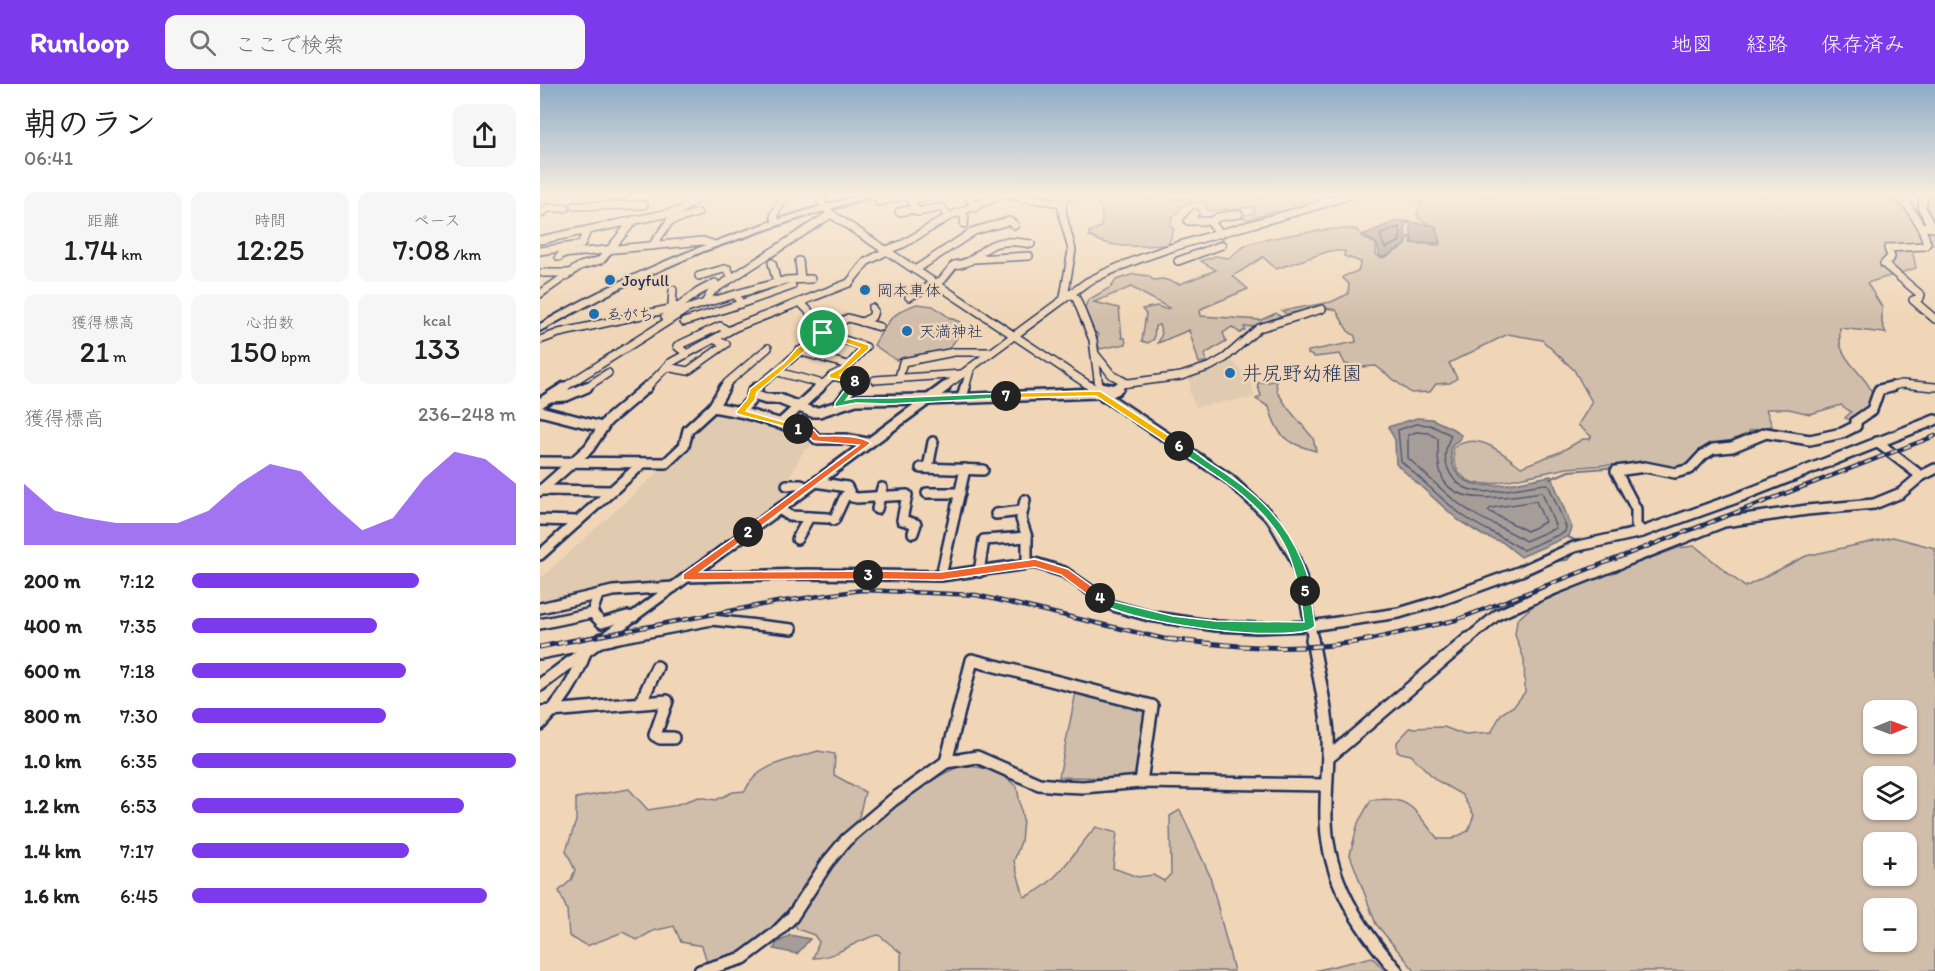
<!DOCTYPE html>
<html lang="ja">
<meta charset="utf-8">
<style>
body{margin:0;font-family:Itim,"Klee One",sans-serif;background:#f6f6f6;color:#202124;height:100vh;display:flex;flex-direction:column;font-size:22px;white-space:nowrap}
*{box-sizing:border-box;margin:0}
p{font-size:20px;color:#757577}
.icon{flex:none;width:33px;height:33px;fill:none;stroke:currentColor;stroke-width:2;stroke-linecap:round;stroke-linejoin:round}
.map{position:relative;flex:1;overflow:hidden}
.drawer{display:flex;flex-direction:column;background:#fff;width:540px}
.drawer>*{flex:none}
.needle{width:39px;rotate:89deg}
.tools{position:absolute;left:1323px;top:616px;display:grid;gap:12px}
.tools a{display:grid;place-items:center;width:54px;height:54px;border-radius:12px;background:#fff;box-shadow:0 2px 4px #0004;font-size:30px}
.pin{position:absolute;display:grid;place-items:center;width:51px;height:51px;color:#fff;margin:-26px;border:3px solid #fff;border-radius:50%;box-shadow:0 2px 6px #0007}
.km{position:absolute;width:30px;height:30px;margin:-15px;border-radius:50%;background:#222;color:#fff;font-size:16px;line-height:30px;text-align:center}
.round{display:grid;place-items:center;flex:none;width:63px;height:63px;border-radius:12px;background:#f6f6f6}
.head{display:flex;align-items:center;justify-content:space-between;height:102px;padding:0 24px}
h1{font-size:33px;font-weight:600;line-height:45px}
.metrics{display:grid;grid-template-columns:repeat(3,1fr);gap:9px;height:102px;padding:6px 24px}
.metrics div{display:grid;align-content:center;border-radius:12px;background:#f6f6f6;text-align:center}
.metrics b{font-size:30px;font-weight:600}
.metrics small{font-size:16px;font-weight:400}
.metrics p{font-size:16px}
.chart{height:168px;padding:12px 24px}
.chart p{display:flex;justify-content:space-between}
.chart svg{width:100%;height:108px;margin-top:6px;fill:#7c3aed;opacity:.7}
ul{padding:0 24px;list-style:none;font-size:20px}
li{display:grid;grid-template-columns:96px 72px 1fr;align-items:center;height:45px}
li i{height:15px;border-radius:8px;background:#7c3aed}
header{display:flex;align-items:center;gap:36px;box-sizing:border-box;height:84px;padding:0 30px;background:#7c3aed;color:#fff}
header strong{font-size:28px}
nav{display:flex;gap:33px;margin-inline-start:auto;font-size:21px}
.search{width:420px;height:54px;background:#f6f6f6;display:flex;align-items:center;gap:15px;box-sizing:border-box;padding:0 21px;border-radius:12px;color:#757577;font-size:22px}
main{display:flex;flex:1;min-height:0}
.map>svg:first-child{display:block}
</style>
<header>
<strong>Runloop</strong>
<div class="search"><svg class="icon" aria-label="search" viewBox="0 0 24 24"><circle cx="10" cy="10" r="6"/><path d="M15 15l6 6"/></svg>ここで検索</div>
<nav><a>地図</a><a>経路</a><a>保存済み</a></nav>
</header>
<main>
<section class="drawer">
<div class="head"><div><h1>朝のラン</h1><p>06:41</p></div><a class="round"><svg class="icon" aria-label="share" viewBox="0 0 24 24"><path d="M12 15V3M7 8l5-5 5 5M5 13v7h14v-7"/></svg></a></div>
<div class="metrics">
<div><p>距離</p><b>1.74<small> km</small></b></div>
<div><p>時間</p><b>12:25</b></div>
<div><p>ペース</p><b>7:08<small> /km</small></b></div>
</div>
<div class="metrics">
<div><p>獲得標高</p><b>21<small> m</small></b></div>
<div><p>心拍数</p><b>150<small> bpm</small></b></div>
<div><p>kcal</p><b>133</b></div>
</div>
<div class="chart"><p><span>獲得標高</span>236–248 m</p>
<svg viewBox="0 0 160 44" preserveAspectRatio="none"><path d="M0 44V19L10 30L20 33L30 35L40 35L50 35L60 30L70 19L80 11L90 14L100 27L110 38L120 33L130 17L140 6L150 9L160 19V44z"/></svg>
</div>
<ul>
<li><b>200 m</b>7:12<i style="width:70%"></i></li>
<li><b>400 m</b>7:35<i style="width:57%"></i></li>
<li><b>600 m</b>7:18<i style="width:66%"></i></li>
<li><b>800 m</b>7:30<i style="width:60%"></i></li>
<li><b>1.0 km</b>6:35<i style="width:100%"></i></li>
<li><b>1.2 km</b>6:53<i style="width:84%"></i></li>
<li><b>1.4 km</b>7:17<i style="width:67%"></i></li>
<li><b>1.6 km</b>6:45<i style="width:91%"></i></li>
</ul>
</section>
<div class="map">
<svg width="1395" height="887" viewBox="0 0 1395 887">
<rect width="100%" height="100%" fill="#f0d6b7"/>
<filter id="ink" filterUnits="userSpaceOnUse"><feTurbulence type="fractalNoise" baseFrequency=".0167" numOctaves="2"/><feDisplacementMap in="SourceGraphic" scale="12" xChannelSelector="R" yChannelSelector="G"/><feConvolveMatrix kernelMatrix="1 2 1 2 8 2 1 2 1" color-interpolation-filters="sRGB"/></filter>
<g filter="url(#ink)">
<g fill="#e0cab0">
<path d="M688 275 693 277 711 299 714 313 656 323 649 307 651 304 648 292Z"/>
<path d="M175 325 268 349 273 356 269 365H265L244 402 258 406 133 497 77 501 0 517V495L147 362 150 347Z"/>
</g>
<g fill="#d1beaa" stroke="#767684" stroke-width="1.5" fill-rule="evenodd">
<path d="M551 111H599L638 115 657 111H772L784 118 747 130 734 127 708 136 701 132 715 129 713 123 695 125V129L691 130 688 125 668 127 664 119 657 117 640 123 639 127 633 132 630 142 634 145 628 161C600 162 573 166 549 152V148L561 143C564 130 560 120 551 111Z"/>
<path d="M860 111H1395V161L1371 160 1376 184 1327 199 1342 223V239L1346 249 1300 244C1300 249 1299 258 1301 263 1308 285 1335 296 1334 321L1313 337 1305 334 1311 328 1301 321 1270 330 1249 325H1226L1232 342 1209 347 1212 353 1194 360 1169 362 1160 367 1141 385 1130 387 1103 380 1065 381 1027 384 950 400 934 399 927 396 918 388 914 377 913 364C938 346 961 368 981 383L1020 368 1043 355H1050L1051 352 1038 341 1052 318 1034 286 1002 256 968 250 909 279 917 294 910 299 896 300 890 308 871 309 836 282 821 283 805 280 800 270 775 273 768 270V267L816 258 815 252 808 247 796 226 780 223 746 230 742 227 791 218 808 210 809 200 803 194 804 192 818 187 821 178 804 172 805 167H790L736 185 723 173 693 192 708 205 663 224 660 227 661 232 721 236 736 229 740 232 717 242 704 243 705 246 700 249 692 243 683 249 686 257 665 270 666 278 659 279 649 246 618 259 622 249 619 241 615 242 614 255 608 259 602 257 606 230 602 225 617 222 625 225 629 224 591 203 554 218 579 224 582 254H585L586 260 560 265 555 256 559 251 551 245 544 226 548 216 571 203 576 196 594 190 609 192 613 196 623 195 640 200 676 186 661 177 675 172 690 174C696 168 701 164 709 160 727 154 801 141 817 146L822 153 836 160V170L840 173H845L866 161 868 152 871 153 872 159 899 161 897 144 879 135 877 130 881 119 871 113Z"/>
<path d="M377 220 393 222 410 234 420 238 419 251 406 269 356 276 334 261C347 238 351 229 377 220Z"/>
<path d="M736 297 737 307 747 323 773 354 776 367C746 359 738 354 729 323L716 315 721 312 717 299Z"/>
<path d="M1353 453 1395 464V887H875L836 840 810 771 818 739 831 716C872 711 874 727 898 755H912L928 747 934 731 922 711 896 696 871 671 857 668V658L870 644 904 643 925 651 951 649 961 630 975 621 985 608 984 575 975 551 977 536 1002 514 1138 464 1155 462 1205 503 1266 472ZM1334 627H1366V660H1334ZM1334 693H1366V726H1334ZM1334 759H1366V792H1334ZM1334 825H1366V858H1334Z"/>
<path d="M536 608 605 623 607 628 598 692 593 694 519 693Z"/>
<path d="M278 667 295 670 294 691 325 708 318 737 289 767 252 821 232 843 203 866 180 877 167 878 162 862 141 858 134 842 113 847 97 856 83 848 47 862 29 852 27 826 19 807 31 796 35 786 26 767 36 737V714L89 705 108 726 132 722 159 713 176 716 193 708 205 707C217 679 252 676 278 667Z"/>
<path d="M420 682C444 682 460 687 477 703L483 736 481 757 474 777 484 813C517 802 533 767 556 743L577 749 573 784 598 793 613 791 624 797 631 790 630 732 640 726 670 792 694 887H361V869L339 851C315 855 298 874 273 874L279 858 274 851 257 845 254 837C269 814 283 788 301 768 334 732 375 702 420 682Z"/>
<path d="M832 873 845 887H774Z"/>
</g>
<g fill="#a79d98" stroke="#6f7181" stroke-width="1.5">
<path d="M859 136 895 142 900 159H872L870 139H866L865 161 845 173H840L837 160 822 151Z"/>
<path d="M877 334 892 335 913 345 921 351V354L911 363C908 422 976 397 1011 392L1032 444 1029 452 981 473 962 458 942 451 918 436 856 380 855 356 848 343Z"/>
<path d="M250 851 270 855 257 870 234 865 236 860Z"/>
</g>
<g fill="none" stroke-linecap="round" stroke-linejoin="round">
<g stroke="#535b75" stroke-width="1.5">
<path d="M859 143 861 150 859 158 845 164 840 151Z"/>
<path d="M876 340 890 341 911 351C905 365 902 376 911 391 930 422 979 401 1008 400L1026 443 1025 448 983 466C963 452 941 445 922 431 900 414 881 395 861 377L858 346Z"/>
<path d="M876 348 889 349 898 355C898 369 897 384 904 397 920 424 976 411 1002 408L1016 444 985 457C967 444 946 439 928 426 906 412 887 391 868 374V351Z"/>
<path d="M996 417 1005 438 987 447 948 427 951 424Z"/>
</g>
<g stroke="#6f7181" stroke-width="1.5">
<path d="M291 127 335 116"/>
<path d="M146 222 168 207"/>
</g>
<g stroke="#6f7181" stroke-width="2">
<path d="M1332 314V306L1337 305"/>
<path d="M1010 395 1029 387 1078 383"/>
<path d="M1100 427V439"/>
<path d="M1028 453 1039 458"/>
<path d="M1041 457 1093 443"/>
<path d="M486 485 498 484"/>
<path d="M514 490 528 496"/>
<path d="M417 494 471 487"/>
<path d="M366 496H397"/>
<path d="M548 510 560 518"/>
<path d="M866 532 984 491 1014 477 1027 476 1037 465"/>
<path d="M628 539 640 541"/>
<path d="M783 546 857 534"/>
</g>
<g stroke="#1b2f5e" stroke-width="10">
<g id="minor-far2">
<path d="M284 111 279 116 291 130 553 304"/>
<path d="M336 111 339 118 368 111 377 128 402 123 408 133"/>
<path d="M428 111 435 124"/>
<path d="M466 111 522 119 523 132 532 166 524 213"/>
<path d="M777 111 788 118"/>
<path d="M1355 111 1368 122 1381 142 1392 144 1382 124 1384 111"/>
<path d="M370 116 386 112"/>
<path d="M519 118 531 111"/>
<path d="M34 122 104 121"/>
<path d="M359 128 375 125"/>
<path d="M421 129 425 133 424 140"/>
<path d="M655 129 648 137H669L681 150"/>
<path d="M0 130 8 124H26"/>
<path d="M130 137 158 129"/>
<path d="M236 137 234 131 245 111"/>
<path d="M672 137 678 133 699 130"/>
<path d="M1381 142 1387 159 1385 162 1348 164 1351 173 1344 180 1381 211 1380 214 1373 216 1395 235"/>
<path d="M0 156 139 127 163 111"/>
<path d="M112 162 130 137 132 128"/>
<path d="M346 166 363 160 408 133 461 111"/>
<path d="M0 167 41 161 47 147"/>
<path d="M19 173 22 170 163 157 172 160"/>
<path d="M434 175 489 172"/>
<path d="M259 177 261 195"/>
<path d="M638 177 682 161"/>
<path d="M232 179 237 199"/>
<path d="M375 186 434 147 469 137 475 141"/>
<path d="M3 189H31"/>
<path d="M159 192 184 185H188L190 190"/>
<path d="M133 206 132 220 136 223"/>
<path d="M0 210 40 182 61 176 94 136"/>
<path d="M529 210 536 214 553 256 559 303 567 304"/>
<path d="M369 213 402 196 414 181C438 178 433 170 452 161 464 156 478 158 491 160"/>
<path d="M165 219 246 196 271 195"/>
<path d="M200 220 252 202"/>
<path d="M125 233 158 208 175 199"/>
<path d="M144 238 200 220 197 211"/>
<path d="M322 238 332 233 334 227 332 224"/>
<path d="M283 247 308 234 340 243"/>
<path d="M0 256 19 249 134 224"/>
<path d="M258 267 308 281"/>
<path d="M147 270 137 262 180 242 188 247"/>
<path d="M556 271 572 291 587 299"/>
<path d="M126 283 148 287 186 260 175 256"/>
<path d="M238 288 283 300"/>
<path d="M292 292 316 297 311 304"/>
<path d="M359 294 363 278 414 268H451"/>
<path d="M335 296 422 290"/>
<path d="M23 304 147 225 165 219 172 207 291 130"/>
<path d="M45 304 68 289"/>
<path d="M106 304 130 279 196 243 309 199 326 178 347 167"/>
<path d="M184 304 187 299 228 264"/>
<path d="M216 304C240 286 259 266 283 249L284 243 260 218"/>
<path d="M279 304 292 292 304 286 326 263 283 249"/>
<path d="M403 304 547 198C628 156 724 141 810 111"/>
<path d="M425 304 431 283"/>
<path d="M577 304 581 300 641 292 671 282 685 274 719 244 782 225"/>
<path d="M1345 304 1361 300 1395 303"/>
</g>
</g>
<g stroke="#1b2f5e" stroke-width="14">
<g id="minor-far1">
<path d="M551 303 689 395 732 435 754 473 761 493 773 557"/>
<path d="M559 303 576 306"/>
<path d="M213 311 226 315H239L272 328H279L316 316 388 315"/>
<path d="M10 313 26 312 47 303"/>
<path d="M564 313 579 303"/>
<path d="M422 314 425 303"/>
<path d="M386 316 557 309"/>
<path d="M0 319 25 303"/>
<path d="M299 321 312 303"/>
<path d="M173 323 185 303"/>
<path d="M0 327 62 343"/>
<path d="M200 328 211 316 213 307 218 303"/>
<path d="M240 340 280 303"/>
<path d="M1337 358 1381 392"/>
<path d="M0 378 126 379 144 362 148 346 173 323 200 328 270 348 277 355H306L327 359"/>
<path d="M381 384 443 386"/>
<path d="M388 384 393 358"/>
<path d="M276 398 307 403 312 413 317 414 367 411 362 436 376 440 373 449"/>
<path d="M247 401H261L267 404"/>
<path d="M0 406 71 407"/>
<path d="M0 407 49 364 67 337 107 303"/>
<path d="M387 409H420"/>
<path d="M485 416 481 435 487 453V479"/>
<path d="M239 425 250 432 288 434"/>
<path d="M337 425 342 404"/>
<path d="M456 430 481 427"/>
<path d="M0 436 38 437"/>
<path d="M294 436 305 412 309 410"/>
<path d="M1102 448 1096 441V425L1076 387 1105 383 1135 389 1150 385 1163 371 1173 365 1192 363 1226 349 1270 356 1302 349 1316 342V337L1332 326 1339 306 1351 303"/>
<path d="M257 455 269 433"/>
<path d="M0 471 103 379"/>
<path d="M439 488 444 456 487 453"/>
<path d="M401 492 425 385"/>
<path d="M147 493 267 490 401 492 495 479 524 488 573 522 609 532 676 542 717 544 770 542 859 529 902 516 981 487 1034 463 1102 448 1194 415 1395 336"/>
<path d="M0 524 73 507 134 503"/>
<path d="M52 529 62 539 87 532 94 533"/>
<path d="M0 540 52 529 58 511"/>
<path d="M60 557 405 303"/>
<path d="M63 557 172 536 252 545"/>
<path d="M926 557 957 531 1015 505 1184 438 1267 426 1334 420 1361 409 1381 392 1395 385"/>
</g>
</g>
<g stroke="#1b2f5e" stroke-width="16">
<g id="minor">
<path d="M772 555C777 587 786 618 788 650 789 679 785 708 786 737 788 797 819 843 857 887"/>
<path d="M0 569 71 555"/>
<path d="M0 601 62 555"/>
<path d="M101 618 117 583"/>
<path d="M0 628 127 617 115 651 120 654H133"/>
<path d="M0 640C21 618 36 597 45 568"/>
<path d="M788 674 928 555"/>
<path d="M406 678 432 576 612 622 601 698"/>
<path d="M160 887 203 874 235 850 252 833 287 779 306 756 353 716 406 678 437 673 499 700 519 702 543 703 601 698 786 701"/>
</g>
</g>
<g stroke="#1b2f5e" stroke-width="4">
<path id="highway" d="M321 111H335L248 138 164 167 82 203 0 247V240C101 181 209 141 321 111Z"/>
</g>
<use href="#minor-far2" stroke="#f0d6b7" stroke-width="7"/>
<use href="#minor-far1" stroke="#f0d6b7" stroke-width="9"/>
<use href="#minor" stroke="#f0d6b7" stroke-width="11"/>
<use href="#highway" fill="#f0d6b7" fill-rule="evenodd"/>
<g stroke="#1b2f5e" stroke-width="4.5">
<g id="rail-far1">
<path d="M32 557 237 518 322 506 436 511 625 555 642 557"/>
<path d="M824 557 916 536 1395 352"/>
</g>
</g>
<g stroke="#1b2f5e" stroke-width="5">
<g id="rail">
<path d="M628 555C696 563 764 569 832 555"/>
<path d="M0 563 40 555"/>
</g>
</g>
<use href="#rail-far1" stroke="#f0d6b7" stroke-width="2" stroke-dasharray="7" stroke-linecap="butt"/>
<use href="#rail" stroke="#f0d6b7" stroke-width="3" stroke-dasharray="9" stroke-linecap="butt"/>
</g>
</g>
<linearGradient id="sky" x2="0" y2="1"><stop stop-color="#8eabc8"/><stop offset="0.47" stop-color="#f8eddf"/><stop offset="1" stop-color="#f8eddf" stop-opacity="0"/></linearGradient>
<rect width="1395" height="235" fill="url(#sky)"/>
<path fill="#f5b400" stroke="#fff" stroke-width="1.5" d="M283 246 287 249 285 250C261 269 241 289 217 308L215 316 206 327 261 343V347L197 330 196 328 207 315 210 305 244 279 256 265Z"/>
<path fill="#f0652b" stroke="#fff" stroke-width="1.5" d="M258 342 274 346 279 352C294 352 319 350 331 359L211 450H205V445L319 361 273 357 267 351 255 347V343Z"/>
<path fill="#f0652b" stroke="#fff" stroke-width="1.5" d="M208 444 213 448 211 450 160 488 328 487 333 491 328 495 143 496V490Z"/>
<path fill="#f0652b" stroke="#fff" stroke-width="1.5" d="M495 475 528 485 564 511V517H556L521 491 495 483 401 496 328 495 323 491 328 487 401 488Z"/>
<path fill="#22a559" stroke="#fff" stroke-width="1.5" d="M765 503 770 507 775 542C762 562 572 539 555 514L560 509 576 518 633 532 676 537 764 538 760 507Z"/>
<path fill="#22a559" stroke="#fff" stroke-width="1.5" d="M639 359C650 363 660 372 670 379 712 405 744 433 763 479 767 489 772 501 769 511H762C756 496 754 481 747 466 726 420 677 392 636 365L634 362Z"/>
<path fill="#f5b400" stroke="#fff" stroke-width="1.5" d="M560 307 642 360V365H636L556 312 466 314 462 312 466 309Z"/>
<path fill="#22a559" stroke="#fff" stroke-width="1.5" d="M313 295 320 297 306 316 316 314H349L466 309 470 312 466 314 349 320 316 319 295 323V319Z"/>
<path fill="#f5b400" stroke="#fff" stroke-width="1.5" d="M283 246 329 261V265L300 291 318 295V299L289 294V290L301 284 320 264 280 250 279 249Z"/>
<g fill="#1f6fb2" stroke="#f0d6b7" stroke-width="2">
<circle cx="70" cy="196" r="6"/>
<circle cx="325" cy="206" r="6"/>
<circle cx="54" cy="230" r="6"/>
<circle cx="367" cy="247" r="6"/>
<circle cx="690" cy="289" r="6"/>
</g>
<g text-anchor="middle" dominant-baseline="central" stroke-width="5" stroke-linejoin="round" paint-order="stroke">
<g font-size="16" fill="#1b2f5e" stroke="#f0d6b7" text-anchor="start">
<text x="82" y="196">Joyfull</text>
<text x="337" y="206">岡本車体</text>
<text x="66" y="230">ゑがち</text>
<text x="379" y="247">天満神社</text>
</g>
<g font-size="20" fill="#1b2f5e" stroke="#f0d6b7" text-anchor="start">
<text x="702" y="289">井尻野幼稚園</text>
</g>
</g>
</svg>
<div class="tools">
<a><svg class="needle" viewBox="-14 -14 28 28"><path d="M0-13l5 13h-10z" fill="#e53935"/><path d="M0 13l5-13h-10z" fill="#757577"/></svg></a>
<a><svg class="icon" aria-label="layers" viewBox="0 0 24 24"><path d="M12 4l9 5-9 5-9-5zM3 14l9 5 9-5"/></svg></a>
<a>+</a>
<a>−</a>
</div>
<div class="pin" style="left:283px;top:249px;background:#1e9e55"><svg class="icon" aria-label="arrive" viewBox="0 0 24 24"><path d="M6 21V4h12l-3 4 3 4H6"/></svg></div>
<b class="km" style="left:258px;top:345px">1</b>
<b class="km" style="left:208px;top:448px">2</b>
<b class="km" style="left:328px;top:491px">3</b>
<b class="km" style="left:560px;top:514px">4</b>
<b class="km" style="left:765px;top:507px">5</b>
<b class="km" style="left:639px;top:362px">6</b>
<b class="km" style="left:466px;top:312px">7</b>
<b class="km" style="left:315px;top:297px">8</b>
</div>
</main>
